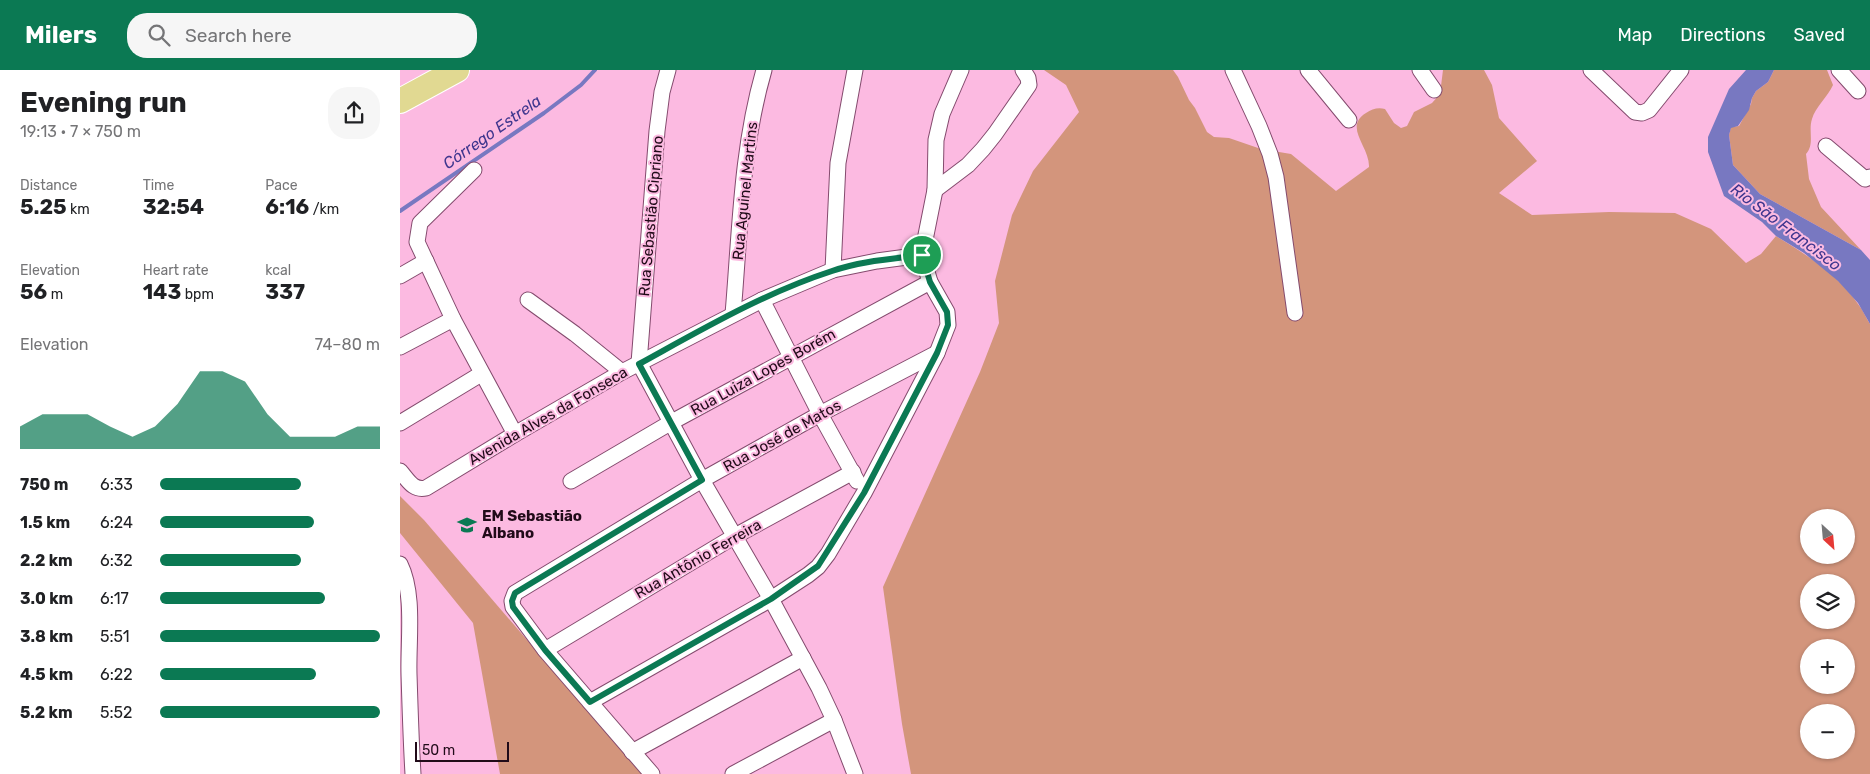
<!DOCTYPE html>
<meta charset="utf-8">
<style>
body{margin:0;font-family:Rubik,sans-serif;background:#f6f6f6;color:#202124;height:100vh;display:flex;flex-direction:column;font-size:19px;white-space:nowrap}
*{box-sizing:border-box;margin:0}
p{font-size:16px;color:#757577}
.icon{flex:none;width:28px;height:28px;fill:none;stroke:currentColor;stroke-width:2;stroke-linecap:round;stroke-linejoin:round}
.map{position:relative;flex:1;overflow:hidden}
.details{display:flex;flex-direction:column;background:#fff;width:400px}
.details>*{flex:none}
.needle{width:32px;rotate:154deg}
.controls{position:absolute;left:1400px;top:439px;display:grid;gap:10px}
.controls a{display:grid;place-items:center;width:55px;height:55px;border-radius:50%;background:#fff;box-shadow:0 1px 4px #0004;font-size:25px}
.scale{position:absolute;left:15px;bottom:12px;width:94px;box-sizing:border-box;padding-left:5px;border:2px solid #210b19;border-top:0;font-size:14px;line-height:18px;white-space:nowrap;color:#210b19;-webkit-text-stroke:4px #fcbae1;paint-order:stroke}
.pin{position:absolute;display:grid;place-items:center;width:42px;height:42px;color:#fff;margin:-21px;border:2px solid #fff;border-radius:50%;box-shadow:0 1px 5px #0007}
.round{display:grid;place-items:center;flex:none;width:52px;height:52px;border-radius:20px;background:#f6f6f6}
.headline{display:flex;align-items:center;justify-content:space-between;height:85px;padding:0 20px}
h1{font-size:28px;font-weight:700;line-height:38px}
.metrics{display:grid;grid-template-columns:repeat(3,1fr);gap:8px;height:85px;padding:5px 20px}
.metrics div{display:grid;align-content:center}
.metrics b{font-size:21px;font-weight:700}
.metrics small{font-size:14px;font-weight:400}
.metrics p{font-size:14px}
.chart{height:140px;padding:10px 20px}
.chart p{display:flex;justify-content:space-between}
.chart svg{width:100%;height:90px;margin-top:5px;fill:#0b7953;opacity:.7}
ul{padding:0 20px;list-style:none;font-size:16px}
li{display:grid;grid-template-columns:80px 60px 1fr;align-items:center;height:38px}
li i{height:12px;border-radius:6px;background:#0b7953}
header{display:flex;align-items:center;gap:30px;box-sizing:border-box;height:70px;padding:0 25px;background:#0b7953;color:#fff}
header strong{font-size:24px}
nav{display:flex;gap:28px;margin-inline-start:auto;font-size:18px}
.search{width:350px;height:45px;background:#f6f6f6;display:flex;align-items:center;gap:12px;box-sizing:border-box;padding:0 18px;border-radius:20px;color:#757577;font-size:19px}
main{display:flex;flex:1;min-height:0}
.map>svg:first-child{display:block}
</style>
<header>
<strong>Milers</strong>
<div class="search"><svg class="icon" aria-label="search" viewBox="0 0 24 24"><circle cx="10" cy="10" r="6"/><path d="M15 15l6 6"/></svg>Search here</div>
<nav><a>Map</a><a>Directions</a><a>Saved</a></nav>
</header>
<main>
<section class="details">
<div class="headline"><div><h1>Evening run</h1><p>19:13 · 7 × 750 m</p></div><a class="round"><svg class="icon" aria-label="share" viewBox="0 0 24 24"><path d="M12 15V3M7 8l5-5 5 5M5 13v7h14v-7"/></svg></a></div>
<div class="metrics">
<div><p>Distance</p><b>5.25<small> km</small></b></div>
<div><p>Time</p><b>32:54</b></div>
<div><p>Pace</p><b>6:16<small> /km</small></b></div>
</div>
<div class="metrics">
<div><p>Elevation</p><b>56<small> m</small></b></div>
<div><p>Heart rate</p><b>143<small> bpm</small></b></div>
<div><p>kcal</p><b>337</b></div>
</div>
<div class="chart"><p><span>Elevation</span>74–80 m</p>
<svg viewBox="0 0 160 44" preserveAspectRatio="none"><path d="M0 44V33L10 27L20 27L30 27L40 33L50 38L60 33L70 22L80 6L90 6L100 11L110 27L120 38L130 38L140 38L150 33L160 33V44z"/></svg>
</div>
<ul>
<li><b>750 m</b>6:33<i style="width:64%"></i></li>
<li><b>1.5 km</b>6:24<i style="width:70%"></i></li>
<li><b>2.2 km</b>6:32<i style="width:64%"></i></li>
<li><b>3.0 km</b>6:17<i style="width:75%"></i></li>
<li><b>3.8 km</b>5:51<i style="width:100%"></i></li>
<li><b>4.5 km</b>6:22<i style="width:71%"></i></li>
<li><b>5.2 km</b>5:52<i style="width:100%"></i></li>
</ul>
</section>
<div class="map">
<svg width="1470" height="704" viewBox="0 0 1470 704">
<rect width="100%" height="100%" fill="#fcbae1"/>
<g fill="#d3957c" fill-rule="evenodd">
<path d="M644 0H773L778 7 789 30 795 38 807 62 814 67 829 68 861 79 891 84 936 121 969 97C970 77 943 57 966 43 972 39 978 37 985 39L994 53 1001 58 1007 56 1014 42 1032 33 1040 24 1043 0H1084L1092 15 1099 48 1137 91 1099 123 1132 145 1209 142 1275 143 1311 159 1346 193 1361 184 1376 166C1405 184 1439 205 1458 234 1463 240 1466 248 1470 254V704H511L502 654 483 517 580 302 599 253 595 211 612 145 633 101 679 42 666 15ZM1409 448H1446V485H1409ZM1409 512H1446V550H1409ZM1409 578H1446V615H1409ZM1409 642H1446V680H1409Z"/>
<path d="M1374 0H1427L1433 15C1428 26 1415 38 1412 49 1408 61 1415 74 1406 84L1409 109 1421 137 1461 180 1360 124 1333 95 1329 65 1331 57 1339 56 1351 34 1352 28 1356 21 1368 12Z"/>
<path d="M0 426 24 450 242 704H100L73 553 0 463Z"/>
</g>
<path fill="#7878c1" d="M1346 0H1374L1368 12 1356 21 1352 28 1349 40 1338 56 1331 58 1329 65 1333 95 1360 124 1461 180 1470 190V254L1458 233 1438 211 1404 183 1376 166 1362 152 1324 126 1308 82V67L1329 19Z"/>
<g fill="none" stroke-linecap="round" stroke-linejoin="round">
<path stroke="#7878c1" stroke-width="4" d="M0 141 144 43 181 15 195 0"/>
<g stroke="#844b6e" stroke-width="17">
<g id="street">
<path d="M268 0 262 22 257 61 239 293 302 410 371 529 419 618 434 650 455 704"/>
<path d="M833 0 859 56 870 84 876 107 895 243"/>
<path d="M908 0 949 50"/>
<path d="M1020 0 1034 20"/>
<path d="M1191 0 1235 42 1242 43 1249 40 1281 0"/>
<path d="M1439 0 1458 21"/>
<path d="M1426 76 1465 109 1470 107"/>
<path d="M74 100 20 153 17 172 53 249 115 364"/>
<path d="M535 120 568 95 583 79 595 64 629 15 628 8 623 0"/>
<path d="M433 200 438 93 455 0"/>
<path d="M0 206 26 191"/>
<path d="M128 230 175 264 222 302"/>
<path d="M362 230 420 344 457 411"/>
<path d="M333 244C340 163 341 79 364 0"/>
<path d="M0 277 53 249"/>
<path d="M0 353 81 304"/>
<path d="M0 401C8 410 13 421 26 418L115 364 222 302 362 230 433 200 477 191 522 185"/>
<path d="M171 411 270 353 530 212"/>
<path d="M0 494C15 524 8 571 9 604 10 637 11 671 13 704"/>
<path d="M145 580 335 466 453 402"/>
<path d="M190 632 371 529 408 505 418 497 428 484 464 423 537 283 548 255 547 242 530 212 522 185 535 120 536 70 542 44 561 0"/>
<path d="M232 682 403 588"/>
<path d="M252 704 145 580 113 537 112 531 115 523 302 410 420 344 537 283"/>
<path d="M333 704 434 650"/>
</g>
</g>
<g stroke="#fff" stroke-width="26">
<path id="primary" d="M0 31 57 0"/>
</g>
<use href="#street" stroke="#fff" stroke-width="15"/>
<use href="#primary" stroke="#e1d992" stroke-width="24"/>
</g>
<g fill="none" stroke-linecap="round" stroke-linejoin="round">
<g stroke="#fff" stroke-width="10">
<path id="route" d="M522 185 530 212 547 242 548 255 537 283 464 423 418 496 371 529 190 632 145 580 113 537 112 531 115 523 302 410 239 294C301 260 364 223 432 201 461 191 492 189 522 185Z"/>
</g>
<use href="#route" stroke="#0b7953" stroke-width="6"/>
</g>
<defs>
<g id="school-bare" transform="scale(1.5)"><path d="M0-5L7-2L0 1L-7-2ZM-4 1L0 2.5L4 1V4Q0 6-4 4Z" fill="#0b7953" stroke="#fcbae1" stroke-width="2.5" paint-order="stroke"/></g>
</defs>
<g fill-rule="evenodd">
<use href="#school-bare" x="67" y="455"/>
</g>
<g text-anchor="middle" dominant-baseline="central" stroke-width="4" stroke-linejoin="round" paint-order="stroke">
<g font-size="15" fill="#210b19" stroke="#fcbae1">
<text transform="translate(345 121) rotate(-84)">Rua Aguinel Martins</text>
<text transform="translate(251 146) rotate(-85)">Rua Sebastião Cipriano</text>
<text transform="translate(363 302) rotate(-29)">Rua Luiza Lopes Borém</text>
<text transform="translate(148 346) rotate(-30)">Avenida Alves da Fonseca</text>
<text transform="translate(382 366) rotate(-29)">Rua José de Matos</text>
<text transform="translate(298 489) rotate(-30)">Rua Antônio Ferreira</text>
</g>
<g font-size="15" font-weight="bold" fill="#210b19" stroke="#fcbae1" text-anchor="start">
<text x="82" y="446">EM Sebastião<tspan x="82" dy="17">Albano</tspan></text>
</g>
<g font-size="16" font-style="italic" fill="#3f368e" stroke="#fcbae1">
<text transform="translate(92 62) rotate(-35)">Córrego Estrela</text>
<text transform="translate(1386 157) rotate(37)">Rio São Francisco</text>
</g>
</g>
</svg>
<div class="controls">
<a><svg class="needle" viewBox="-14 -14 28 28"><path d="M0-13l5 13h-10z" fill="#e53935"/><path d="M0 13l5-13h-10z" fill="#757577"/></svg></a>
<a><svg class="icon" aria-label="layers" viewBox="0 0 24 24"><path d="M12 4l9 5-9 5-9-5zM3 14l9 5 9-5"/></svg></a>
<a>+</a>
<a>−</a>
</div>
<div class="scale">50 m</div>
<div class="pin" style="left:522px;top:185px;background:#1e9e55"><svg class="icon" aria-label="arrive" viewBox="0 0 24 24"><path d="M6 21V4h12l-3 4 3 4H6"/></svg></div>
</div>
</main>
